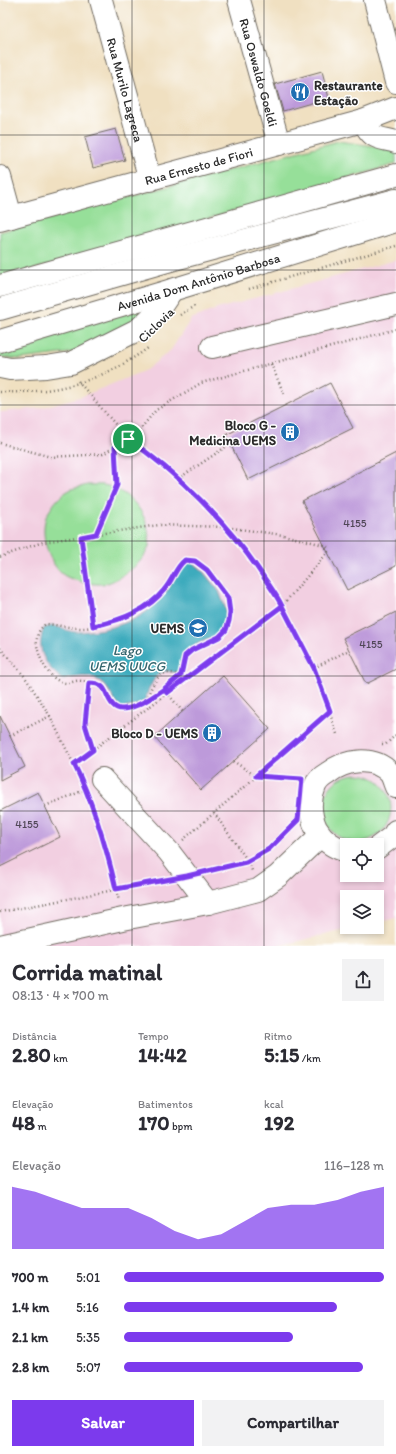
<!DOCTYPE html>
<html lang="pt">
<meta charset="utf-8">
<style>
body{margin:0;font-family:Itim,sans-serif;background:#f2f2f3;color:#2b2b33;height:100vh;display:flex;flex-direction:column;font-size:15px;white-space:nowrap}
*{box-sizing:border-box;margin:0}
p{font-size:13px;color:#7c7c81}
.icon{flex:none;width:22px;height:22px;fill:none;stroke:currentColor;stroke-width:2;stroke-linecap:round;stroke-linejoin:round}
.map{position:relative;height:946px;overflow:hidden}
.drawer{display:flex;flex-direction:column;background:#fff;flex:1}
.drawer>*{flex:none}
.tools{position:absolute;left:340px;top:838px;display:grid;gap:8px}
.tools a{display:grid;place-items:center;width:44px;height:44px;border-radius:0px;background:#fff;box-shadow:0 2px 6px #0003;font-size:20px}
.pin{position:absolute;display:grid;place-items:center;width:34px;height:34px;color:#fff;margin:-17px;border:2px solid #fff;border-radius:50%;box-shadow:0 1px 4px #0007}
.round{display:grid;place-items:center;flex:none;width:42px;height:42px;border-radius:0px;background:#f2f2f3}
.headline{display:flex;align-items:center;justify-content:space-between;height:68px;padding:0 12px}
h1{font-size:22px;font-weight:800;line-height:30px}
.stats{display:grid;grid-template-columns:repeat(3,1fr);gap:6px;height:68px;padding:4px 12px}
.stats div{display:grid;align-content:center}
.stats b{font-size:20px;font-weight:800}
.stats small{font-size:11px;font-weight:400}
.stats p{font-size:11px}
.chart{height:112px;padding:8px 12px}
.chart p{display:flex;justify-content:space-between}
.chart svg{width:100%;height:72px;margin-top:4px;fill:#7c3aed;opacity:.7}
.action{display:flex;gap:8px;margin-top:auto;padding:8px 12px}
.action a{flex:1;height:46px;border-radius:0px;background:#7c3aed;color:#fff;font-size:16px;font-weight:800;line-height:46px;text-align:center}
.action a+a{background:#f2f2f3;color:#2b2b33}
ul{padding:0 12px;list-style:none;font-size:13px}
li{display:grid;grid-template-columns:64px 48px 1fr;align-items:center;height:30px}
li i{height:10px;border-radius:5px;background:#7c3aed}
.map>svg:first-child{display:block}
</style>
<div class="map">
<svg width="396" height="946" viewBox="0 0 396 946">
<rect width="100%" height="100%" fill="#fff"/>
<filter id="ink" filterUnits="userSpaceOnUse"><feTurbulence type="fractalNoise" baseFrequency=".025" numOctaves="2"/><feDisplacementMap in="SourceGraphic" scale="8" xChannelSelector="R" yChannelSelector="G"/><feConvolveMatrix kernelMatrix="1 2 1 2 8 2 1 2 1" color-interpolation-filters="sRGB"/></filter>
<filter id="wash" filterUnits="userSpaceOnUse"><feTurbulence type="fractalNoise" baseFrequency=".012" numOctaves="4" result="noise"/><feDisplacementMap in="SourceGraphic" scale="16" xChannelSelector="R" yChannelSelector="G"/><feGaussianBlur stdDeviation="0.9" result="paint"/><feColorMatrix in="noise" values="0 0 0 0 0 0 0 0 0 0 0 0 0 0 0 0 0 1.4 0 .05"/><feComposite in="paint" operator="in"/></filter>
<g filter="url(#wash)">
<rect width="100%" height="100%" fill="#f0e0c1"/>
<path fill="#f2cfe1" fill-rule="evenodd" d="M396 260V918L377 923V897H347V927H358L277 946H0V412L40 408 83 396 146 370 171 350 191 319 217 309ZM347 845H377V875H347Z"/>
<g fill="#96df99" stroke="#608562">
<path d="M338 141 395 149 396 151V164L0 279V232Z"/>
<path d="M156 305 143 318 77 352 20 359 0 357V349Z"/>
<path d="M87 485C93 485 102 484 108 486 128 492 145 510 148 531 149 536 150 541 149 546 146 558 133 569 123 575 117 579 109 584 101 584 92 585 68 580 61 573 48 560 40 535 46 517 47 514 50 510 52 507 56 500 64 492 72 489 77 487 82 487 87 485Z"/>
<circle cx="357" cy="808" r="34"/>
</g>
<path fill="#3eabbd" stroke="#346b74" d="M192 562 200 568 219 591 226 610 225 625 219 635 199 643 183 654 178 674C158 664 153 681 146 696L147 700 134 706 122 708C114 702 114 699 109 691 98 673 81 675 63 680 46 667 35 650 44 628 46 628 50 626 53 626 61 627 68 632 77 632 107 631 142 622 162 597 171 587 176 574 184 563Z"/>
<g id="blocks">
<g fill="#bd9ada">
<path d="M322 71 329 98 283 111 275 84Z"/>
<path d="M116 129 125 160 93 168 85 137Z"/>
<path d="M330 383 353 428 248 480 226 435Z"/>
<path d="M396 453V566L347 590 302 501Z"/>
<path d="M396 612V669L366 684 343 638Z"/>
<path d="M223 676 270 729 201 790 154 737Z"/>
<path d="M0 716 25 767 0 780Z"/>
<path d="M38 792 60 837 0 867V811Z"/>
</g>
</g>
</g>
<g filter="url(#ink)">
<use href="#blocks" fill-opacity="0" stroke="#706a60" stroke-width="1"/>
<g fill="none" stroke-linecap="round" stroke-linejoin="round">
<g stroke="#706a60" stroke-width="24">
<g id="minor">
<path id="s1" d="M101 0 150 180"/>
<path id="s2" d="M239 0 279 144"/>
<path d="M375 0 396 82"/>
<path d="M0 177 11 217"/>
<path id="s3" d="M0 220 363 121 396 108"/>
<path d="M212 347 396 304"/>
<path d="M0 367 10 369 46 367 71 363 139 329 157 312 172 290"/>
<path d="M102 779 169 852 208 903"/>
<path d="M377 848 393 836 396 831"/>
<path d="M347 851C334 848 323 840 316 828 310 815 309 800 315 786 317 781 323 776 328 773 345 760 373 755 390 773 393 777 394 783 396 787"/>
<path d="M0 946 123 919 208 903 258 890 278 876 320 836"/>
</g>
</g>
<g stroke="#706a60" stroke-width="24">
<g id="major">
<path d="M363 121C373 140 377 137 396 142"/>
<path d="M0 286 396 175"/>
<path d="M0 309 171 260 396 200"/>
<path id="s4" d="M0 341 172 290 396 221"/>
</g>
</g>
<g stroke="#706a60" stroke-width="2.5" stroke-dasharray="1 3" stroke-linecap="butt">
<path d="M249 289 396 246"/>
<path d="M180 315 196 305"/>
<path d="M271 364 284 394"/>
<path d="M78 381 128 439 178 479 225 527 249 555 278 597 314 668 337 734"/>
<path d="M0 392C57 394 102 381 148 348"/>
<path d="M0 443 51 457 103 454 137 433 156 410 201 383 396 329"/>
<path d="M178 479 230 444"/>
<path d="M96 534 117 485 115 447"/>
<path d="M81 537 93 626"/>
<path d="M0 557 43 542 159 525 225 527 283 535 324 545"/>
<path d="M185 559C188 560 191 560 194 561 202 563 225 591 228 599 231 607 231 623 225 631 215 643 197 643 187 655 182 660 185 669 181 675 180 677 176 679 174 681 161 692 137 712 119 709 107 706 109 686 96 683 91 682 85 681 81 681 77 680 73 682 69 683 58 684 50 675 45 667 37 653 31 634 46 624 58 625 70 628 83 628 108 627 149 610 165 590 173 580 175 568 185 559Z"/>
<path d="M0 648 25 677 50 716 82 781"/>
<path d="M314 668 349 650"/>
<path d="M89 683 85 724 93 750"/>
<path d="M164 689 183 712"/>
<path d="M149 700C148 694 150 690 153 685 160 672 166 671 180 675"/>
<path d="M10 736 50 716"/>
<path d="M382 744H386L396 735"/>
<path d="M233 761 256 776 298 779"/>
<path d="M74 764 282 606 328 552 324 545 328 547"/>
<path d="M88 794 106 847 119 901"/>
<path d="M45 806 85 790"/>
<path d="M214 813 250 864 252 871"/>
<path d="M183 840 330 712"/>
<path d="M208 871 246 862 269 849 294 823"/>
<path d="M0 912 166 880"/>
</g>
<use href="#minor" stroke="#fff" stroke-width="22"/>
<use href="#major" stroke="#fff" stroke-width="22"/>
</g>
</g>
<g fill="none" stroke-linecap="round" stroke-linejoin="round" filter="url(#ink)">
<g stroke="#fff" stroke-width="8">
<path id="route" d="M128 439 115 447 117 485 96 534 81 537 93 626C119 621 147 611 164 590 173 580 175 568 185 560L195 561 207 570 228 598 230 613 229 621 226 630 219 637 192 650 185 656 181 675 164 689 167 693 282 606 314 668 330 711 256 776 302 779 298 820 269 849 246 862 187 876 116 889C106 846 94 804 74 764L93 750 85 724 89 683C109 683 104 696 113 705 124 718 154 696 164 689L167 693 282 606C276 594 268 584 261 573 227 523 178 473 128 439"/>
</g>
<use href="#route" stroke="#7c3aed" stroke-width="5"/>
</g>
<path fill="none" stroke="#2b2b2b" stroke-width="1" stroke-opacity="0.55" d="M132 0V946M264 0V946M0 135H396M0 270H396M0 405H396M0 541H396M0 676H396M0 811H396"/>
<defs>
<g id="restaurant-disc" transform="scale(1)"><circle r="9.5" fill="#1f6fb2" stroke="#fff"/><path d="M-5-6h1v4h1v-4h1v4h1v-4h1v5L-1.5 .5V6h-2V.5L-5-1ZM5-6V6H3V1.5H1.5Q1.5-4 5-6Z" fill="#fff"/></g>
<g id="building-disc" transform="scale(1)"><circle r="9.5" fill="#1f6fb2" stroke="#fff"/><path d="M-4-6H4V6H1V3H-1V6H-4ZM-2.5-4.3h1.7v1.8h-1.7ZM.8-4.3h1.7v1.8H.8ZM-2.5-1h1.7V.8h-1.7ZM.8-1h1.7V.8H.8Z" fill="#fff"/></g>
<g id="university-disc" transform="scale(1)"><circle r="9.5" fill="#1f6fb2" stroke="#fff"/><path d="M0-5L7-2L0 1L-7-2ZM-4 1L0 2.5L4 1V4Q0 6-4 4Z" fill="#fff"/></g>
</defs>
<g fill-rule="evenodd">
<use href="#restaurant-disc" x="300" y="92"/>
<use href="#building-disc" x="290" y="432"/>
<use href="#university-disc" x="198" y="628"/>
<use href="#building-disc" x="212" y="733"/>
</g>
<g text-anchor="middle" dominant-baseline="central" stroke-width="3" stroke-linejoin="round" paint-order="stroke">
<g font-size="11" fill="#504757">
<text x="355" y="523">4155</text>
<text x="371" y="644">4155</text>
<text x="27" y="824">4155</text>
</g>
<g font-size="13" fill="#2b2b2b" stroke="#fff">
<text stroke="none"><textPath href="#s2" startOffset="75">Rua Oswaldo Goeldi</textPath></text>
<text stroke="none"><textPath href="#s1" startOffset="93">Rua Murilo Lagreca</textPath></text>
<text stroke="none"><textPath href="#s3" startOffset="206">Rua Ernesto de Fiori</textPath></text>
<text stroke="none"><textPath href="#s4" startOffset="207">Avenida Dom Antônio Barbosa</textPath></text>
<text transform="translate(156 325) rotate(-44)">Ciclovia</text>
</g>
<g font-size="13" font-weight="bold" fill="#2b2b2b" stroke="#fff" text-anchor="end">
<text x="314" y="85" text-anchor="start">Restaurante<tspan x="314" dy="15">Estação</tspan></text>
<text x="276" y="425">Bloco G -<tspan x="276" dy="15">Medicina UEMS</tspan></text>
<text x="184" y="628">UEMS</text>
<text x="198" y="733">Bloco D - UEMS</text>
</g>
<g font-size="14" font-style="italic" fill="#34656d" stroke="#fff">
<text x="127" y="650">Lago<tspan x="127" dy="16">UEMS UUCG</tspan></text>
</g>
</g>
</svg>
<div class="tools">
<a><svg class="icon" aria-label="locate" viewBox="0 0 24 24"><circle cx="12" cy="12" r="6"/><path d="M12 2v4M12 18v4M2 12h4M18 12h4"/></svg></a>
<a><svg class="icon" aria-label="layers" viewBox="0 0 24 24"><path d="M12 4l9 5-9 5-9-5zM3 14l9 5 9-5"/></svg></a>
</div>
<div class="pin" style="left:128px;top:439px;background:#1e9e55"><svg class="icon" aria-label="arrive" viewBox="0 0 24 24"><path d="M6 21V4h12l-3 4 3 4H6"/></svg></div>
</div>
<section class="drawer">
<div class="headline"><div><h1>Corrida matinal</h1><p>08:13 · 4 × 700 m</p></div><a class="round"><svg class="icon" aria-label="share" viewBox="0 0 24 24"><path d="M12 15V3M7 8l5-5 5 5M5 13v7h14v-7"/></svg></a></div>
<div class="stats">
<div><p>Distância</p><b>2.80<small> km</small></b></div>
<div><p>Tempo</p><b>14:42</b></div>
<div><p>Ritmo</p><b>5:15<small> /km</small></b></div>
</div>
<div class="stats">
<div><p>Elevação</p><b>48<small> m</small></b></div>
<div><p>Batimentos</p><b>170<small> bpm</small></b></div>
<div><p>kcal</p><b>192</b></div>
</div>
<div class="chart"><p><span>Elevação</span>116–128 m</p>
<svg viewBox="0 0 160 44" preserveAspectRatio="none"><path d="M0 44V6L10 9L20 14L30 19L40 19L50 19L60 25L70 33L80 38L90 35L100 27L110 19L120 17L130 17L140 14L150 9L160 6V44z"/></svg>
</div>
<ul>
<li><b>700 m</b>5:01<i style="width:100%"></i></li>
<li><b>1.4 km</b>5:16<i style="width:82%"></i></li>
<li><b>2.1 km</b>5:35<i style="width:65%"></i></li>
<li><b>2.8 km</b>5:07<i style="width:92%"></i></li>
</ul>
<div class="action"><a>Salvar</a><a>Compartilhar</a></div>
</section>
